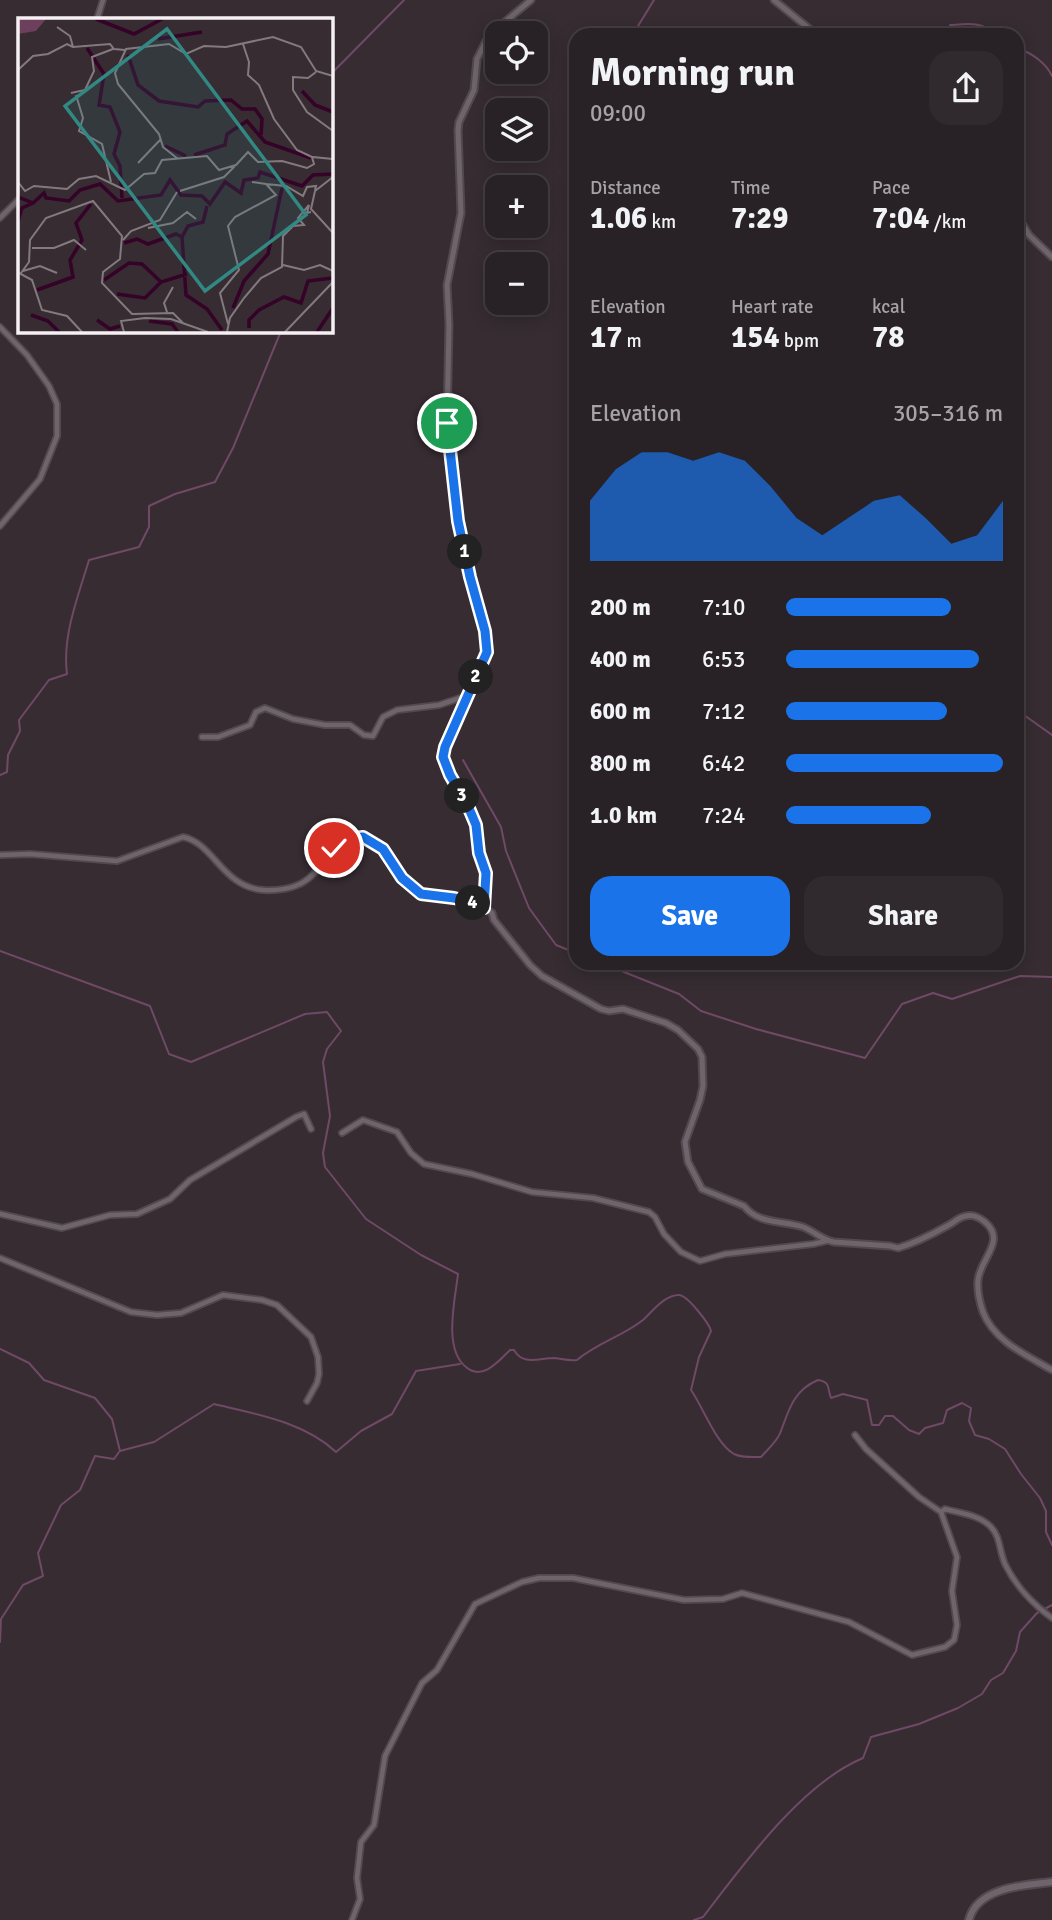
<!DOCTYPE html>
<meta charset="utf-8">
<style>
body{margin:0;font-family:Signika,sans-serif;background:#30292e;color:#f1f3f6;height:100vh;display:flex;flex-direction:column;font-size:26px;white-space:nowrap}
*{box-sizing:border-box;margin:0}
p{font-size:23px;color:#a5a3a7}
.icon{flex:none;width:38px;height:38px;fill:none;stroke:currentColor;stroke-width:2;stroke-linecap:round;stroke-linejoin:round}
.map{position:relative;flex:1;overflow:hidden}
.sheet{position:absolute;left:569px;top:28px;width:455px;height:942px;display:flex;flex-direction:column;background:#282126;border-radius:21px;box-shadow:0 4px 18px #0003,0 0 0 2px #443e43}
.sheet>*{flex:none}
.fabs{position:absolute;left:485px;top:21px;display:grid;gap:14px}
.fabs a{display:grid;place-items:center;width:63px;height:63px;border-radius:14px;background:#282126;box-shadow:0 4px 18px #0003,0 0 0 2px #443e43;font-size:35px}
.pin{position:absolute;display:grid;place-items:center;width:60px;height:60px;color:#fff;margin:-30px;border:4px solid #fff;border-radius:50%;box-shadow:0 2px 7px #0007}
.km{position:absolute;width:35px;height:35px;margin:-18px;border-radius:50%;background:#222;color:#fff;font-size:19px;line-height:35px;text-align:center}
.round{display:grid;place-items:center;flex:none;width:74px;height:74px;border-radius:21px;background:#30292e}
.headline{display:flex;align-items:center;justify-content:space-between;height:119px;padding:0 21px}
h1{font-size:38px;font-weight:700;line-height:52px}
.metrics{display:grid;grid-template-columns:repeat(3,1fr);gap:10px;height:119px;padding:7px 21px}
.metrics div{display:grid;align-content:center}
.metrics b{font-size:30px;font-weight:700}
.metrics small{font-size:19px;font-weight:400}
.metrics p{font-size:19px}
.chart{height:196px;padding:14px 21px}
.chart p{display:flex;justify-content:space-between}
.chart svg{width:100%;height:126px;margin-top:7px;fill:#1a73e8;opacity:.7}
.cta{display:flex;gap:14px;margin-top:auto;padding:14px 21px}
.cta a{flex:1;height:80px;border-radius:21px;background:#1a73e8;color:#fff;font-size:28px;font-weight:700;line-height:80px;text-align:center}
.cta a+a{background:#30292e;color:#f1f3f6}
ul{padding:0 21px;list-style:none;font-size:23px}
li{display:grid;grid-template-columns:112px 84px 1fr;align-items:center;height:52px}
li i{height:18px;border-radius:9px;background:#1a73e8}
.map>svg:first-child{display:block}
</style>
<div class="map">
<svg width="1052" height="1920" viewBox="0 0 1052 1920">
<rect width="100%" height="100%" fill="#362c32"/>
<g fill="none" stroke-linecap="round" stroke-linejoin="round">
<g stroke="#6f4965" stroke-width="2">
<path d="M950 25C967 24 984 21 996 35"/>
<path d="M636 35 638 26 654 0"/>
<path d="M1017 48C1032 53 1046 63 1052 76"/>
<path d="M331 74 404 0"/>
<path d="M1017 713 1024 715 1052 735"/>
<path d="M463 760 501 827 506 851 529 908 556 945 576 953"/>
<path d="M0 775 7 772 8 755 20 731 19 720 49 680 67 674C62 636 78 597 89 560L139 547 149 527V506L175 494 215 482 233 448 281 331"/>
<path d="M0 951 150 1006 169 1054 191 1062 305 1014 327 1012 341 1031 327 1049 323 1062 330 1116 323 1153 325 1167 366 1219 421 1255 458 1274C455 1300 443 1349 466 1367 482 1381 498 1362 510 1350H514C523 1366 539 1358 555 1358 563 1359 568 1361 577 1360 597 1343 623 1336 643 1320 653 1311 664 1295 679 1295 687 1295 709 1323 711 1331L699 1357 691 1390C703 1407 716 1444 734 1454 742 1458 753 1457 761 1457 767 1450 778 1441 781 1431 789 1409 794 1390 818 1380 831 1382 827 1388 831 1398L843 1394 867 1400 872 1425H879L885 1416H893L909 1430 919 1434 925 1428 943 1423 947 1410 962 1403 971 1408 969 1421 975 1435 989 1439 1005 1449 1021 1474 1040 1498 1046 1511V1532L1052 1545"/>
<path d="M599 962 679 994 701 1011 756 1029 865 1058 902 1004 933 993 952 999 1020 976 1052 977"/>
<path d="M0 1349 29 1363 44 1380 95 1398 112 1419 120 1451 154 1442 214 1404C256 1414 304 1422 336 1452L361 1431 392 1414 416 1371 460 1364"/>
<path d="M0 1642 1 1619 23 1585 43 1576 38 1553 61 1505 80 1490 95 1456 114 1459 119 1452"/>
<path d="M694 1920 703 1917C744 1864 801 1784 863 1758L871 1737 919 1724 958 1708 982 1694 991 1680 1003 1673 1016 1651 1020 1632 1037 1613 1052 1605"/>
</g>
<g stroke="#51494e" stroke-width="8">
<g id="minor">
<path d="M97 19 103 0"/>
<path d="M0 218 19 199"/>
<path d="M0 327 27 355 49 386 57 404V436L40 479 0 526"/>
<path d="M202 737H218L250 725 256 712 265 708 293 719 325 725H350L364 735 373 736 383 717 397 710 439 705 469 695"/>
<path d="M0 855 30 854 117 861 183 837C214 843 222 887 263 890 275 891 294 889 305 881 327 867 332 837 363 837L383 849 402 878 421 894 454 898 471 902 484 908"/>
<path d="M342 1133 363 1120 397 1132 411 1153 424 1164 472 1174 532 1192 593 1198 649 1212 655 1217 664 1234 681 1252 700 1261 725 1254 813 1244 826 1241"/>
<path d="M0 1214 62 1228 110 1215 137 1214 170 1199 190 1180 296 1117 304 1114 311 1129"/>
<path d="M0 1258 131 1312 157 1315 181 1313 223 1295 262 1300 277 1305 311 1337 318 1357 319 1374 317 1383 307 1401"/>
<path d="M941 1512 945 1509C960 1513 979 1515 990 1526 1001 1536 999 1553 1006 1566 1016 1586 1034 1605 1052 1618"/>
<path d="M352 1920 360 1899 357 1878 361 1842 374 1825 385 1756 422 1683 437 1670 475 1604 492 1596 522 1582 539 1578H573L684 1600 723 1599 742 1593 849 1622 912 1655 945 1647 954 1640 957 1625 952 1591 957 1557 941 1512 919 1497 866 1449 855 1435"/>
</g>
</g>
<g stroke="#51494e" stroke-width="9">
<g id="tertiary">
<path d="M531 0 495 30 486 41 477 59 474 90 459 122 458 130 461 213 447 285 449 325 447 424 458 521 470 577 485 631 487 652 445 747 443 757 446 766 476 825 479 853 486 873 484 908 492 913 494 920 530 965 542 976 601 1009 609 1011 623 1009 666 1023 678 1030 698 1049 702 1057 703 1086 700 1100 685 1142 688 1162 702 1189 744 1206C759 1225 783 1220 803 1227 814 1231 822 1240 834 1242L890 1246 898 1248C915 1243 931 1235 947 1226 954 1223 958 1217 966 1216 973 1214 979 1217 985 1222 1007 1241 980 1259 978 1280 977 1290 980 1303 983 1312 994 1341 1026 1355 1052 1370"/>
<path d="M774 0 817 35"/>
<path d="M1017 215 1029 235 1052 257"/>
</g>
</g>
<g stroke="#51494e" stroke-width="10">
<path id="secondary" d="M969 1920C977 1887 1025 1885 1052 1882"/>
</g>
<use href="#minor" stroke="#6f646b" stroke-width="4.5"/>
<use href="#tertiary" stroke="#6f646b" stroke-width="5"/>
<use href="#secondary" stroke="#6f646b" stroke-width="6"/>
</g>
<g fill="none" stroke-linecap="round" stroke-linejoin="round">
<g stroke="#fff" stroke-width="14">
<path id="route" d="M334 848 349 839 363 837 383 849 402 878 421 894 454 898 471 902 484 908 486 873 479 853 476 825 468 806 450 775 443 757 445 747 487 652 485 631 470 577 458 521 447 423"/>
</g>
<use href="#route" stroke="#1a73e8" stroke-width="9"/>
</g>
<g transform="translate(18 18)">
<rect width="315" height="315" fill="#362c32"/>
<path d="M0 1H28L18 13 0 16Z" fill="#6c3f5d"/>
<path fill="none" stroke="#350228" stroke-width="3.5" d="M78 1 116 16 144 1M140 21 184 14M69 30 86 56 81 87 92 89 102 114 96 136 102 148 104 180M110 37 120 67 141 83 180 89 187 83 213 82 224 91H237L244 101 243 117M284 73 297 87 315 94M147 128 168 138M176 137 207 127 209 116 229 103 247 124 293 140M0 179 15 185 26 175 28 180 51 183 62 172 82 166 100 183 143 177 152 162 163 177 184 178 192 186 207 164 223 175 226 162 240 160 242 154 284 168 295 157 315 156M0 203 4 190 15 185M164 219 168 277 189 291 204 312M106 225 119 221 130 226 158 216 164 219 170 208 185 204 189 188M86 262 111 245 124 246 143 264M19 272 55 259 52 242 64 222 58 205 73 186M99 276 127 280 143 264 169 256M215 290 226 263 250 236 264 170M13 297 30 303 41 314M79 302 92 311 102 308M131 303 154 306 160 314M231 310V302L241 292 266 279 283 285 290 263 315 260M299 314 315 290"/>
<path fill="none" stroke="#837a80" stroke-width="2" d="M39 9 52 18 55 29 92 26 96 31 107 32M225 26 231 44 230 57 241 67 256 101 279 132 294 139M0 52 15 38 30 36 49 26 55 29M298 54 290 60 275 59V72L289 94 315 113M53 75 67 72 76 53 74 39 95 31M58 77 65 100 61 113 84 126 93 164M160 141 145 129 141 116 100 66 97 55 108 31 151 26 168 36 186 28 208 29 255 19 283 29 298 53 315 58M120 145 143 121M315 159 297 173 293 191 315 215M0 164 7 173 16 168 49 171 61 161 78 158 107 172 126 156 137 155 144 142 189 138 201 152 218 147 230 134 240 144 264 143 289 150 296 146 294 139 315 141M248 166 268 168 285 178 289 169 298 168 297 172M162 173 206 159 217 148M130 210 155 205 169 194 178 201M105 222 113 213 142 202 159 174M14 230H36L56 222 68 232M265 247 286 252 302 247 315 253M5 253 22 248 39 255M1 255 14 262 24 292 49 298 64 314M3 255 11 244 12 222 28 200 75 183 104 218 102 241 85 254 84 265 114 296 155 295 165 305M149 294 146 285 155 269M210 306 202 275 221 252 210 208 217 199 258 177 248 166 234 164M106 314 103 303 127 300 153 301 190 314M209 314 212 300 226 280 243 260 264 249 265 218 275 208 286 207 280 200 291 187 289 195 293 194M267 314 315 264"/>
<path fill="#328882" fill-opacity="0.15" stroke="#328882" stroke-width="3.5" d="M149 11 288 197 187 273 47 88Z"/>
<rect width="315" height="315" fill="none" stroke="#f6eff4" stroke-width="3.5"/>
</g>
</svg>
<div class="fabs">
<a><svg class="icon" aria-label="locate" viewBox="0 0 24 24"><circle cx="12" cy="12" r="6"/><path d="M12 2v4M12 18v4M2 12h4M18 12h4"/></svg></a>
<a><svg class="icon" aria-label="layers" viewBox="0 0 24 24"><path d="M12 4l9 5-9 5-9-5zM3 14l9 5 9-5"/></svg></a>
<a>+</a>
<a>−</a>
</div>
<div class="pin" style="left:447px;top:423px;background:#1e9e55"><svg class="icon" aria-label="arrive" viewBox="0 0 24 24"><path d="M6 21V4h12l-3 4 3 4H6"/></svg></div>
<div class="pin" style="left:334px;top:848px;background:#d93025"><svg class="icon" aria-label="check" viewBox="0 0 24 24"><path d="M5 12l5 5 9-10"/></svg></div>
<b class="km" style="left:465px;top:552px">1</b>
<b class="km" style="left:476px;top:677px">2</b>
<b class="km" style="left:462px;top:796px">3</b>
<b class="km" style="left:473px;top:903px">4</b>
<section class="sheet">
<div class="headline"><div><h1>Morning run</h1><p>09:00</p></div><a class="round"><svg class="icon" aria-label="share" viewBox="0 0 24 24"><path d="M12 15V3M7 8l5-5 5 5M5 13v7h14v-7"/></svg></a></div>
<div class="metrics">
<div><p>Distance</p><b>1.06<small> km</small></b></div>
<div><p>Time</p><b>7:29</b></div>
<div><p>Pace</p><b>7:04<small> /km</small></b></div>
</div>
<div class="metrics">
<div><p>Elevation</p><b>17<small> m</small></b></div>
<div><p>Heart rate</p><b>154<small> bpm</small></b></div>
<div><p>kcal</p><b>78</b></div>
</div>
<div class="chart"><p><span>Elevation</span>305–316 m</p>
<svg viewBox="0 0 160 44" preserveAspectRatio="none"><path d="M0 44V23L10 12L20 6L30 6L40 9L50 6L60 9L70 18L80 29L90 35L100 29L110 23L120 21L130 29L140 38L150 35L160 23V44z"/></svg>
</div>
<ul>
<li><b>200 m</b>7:10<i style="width:76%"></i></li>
<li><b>400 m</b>6:53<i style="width:89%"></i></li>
<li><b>600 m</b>7:12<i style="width:74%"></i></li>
<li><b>800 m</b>6:42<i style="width:100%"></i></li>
<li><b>1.0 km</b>7:24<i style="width:67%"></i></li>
</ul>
<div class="cta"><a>Save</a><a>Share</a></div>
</section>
</div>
